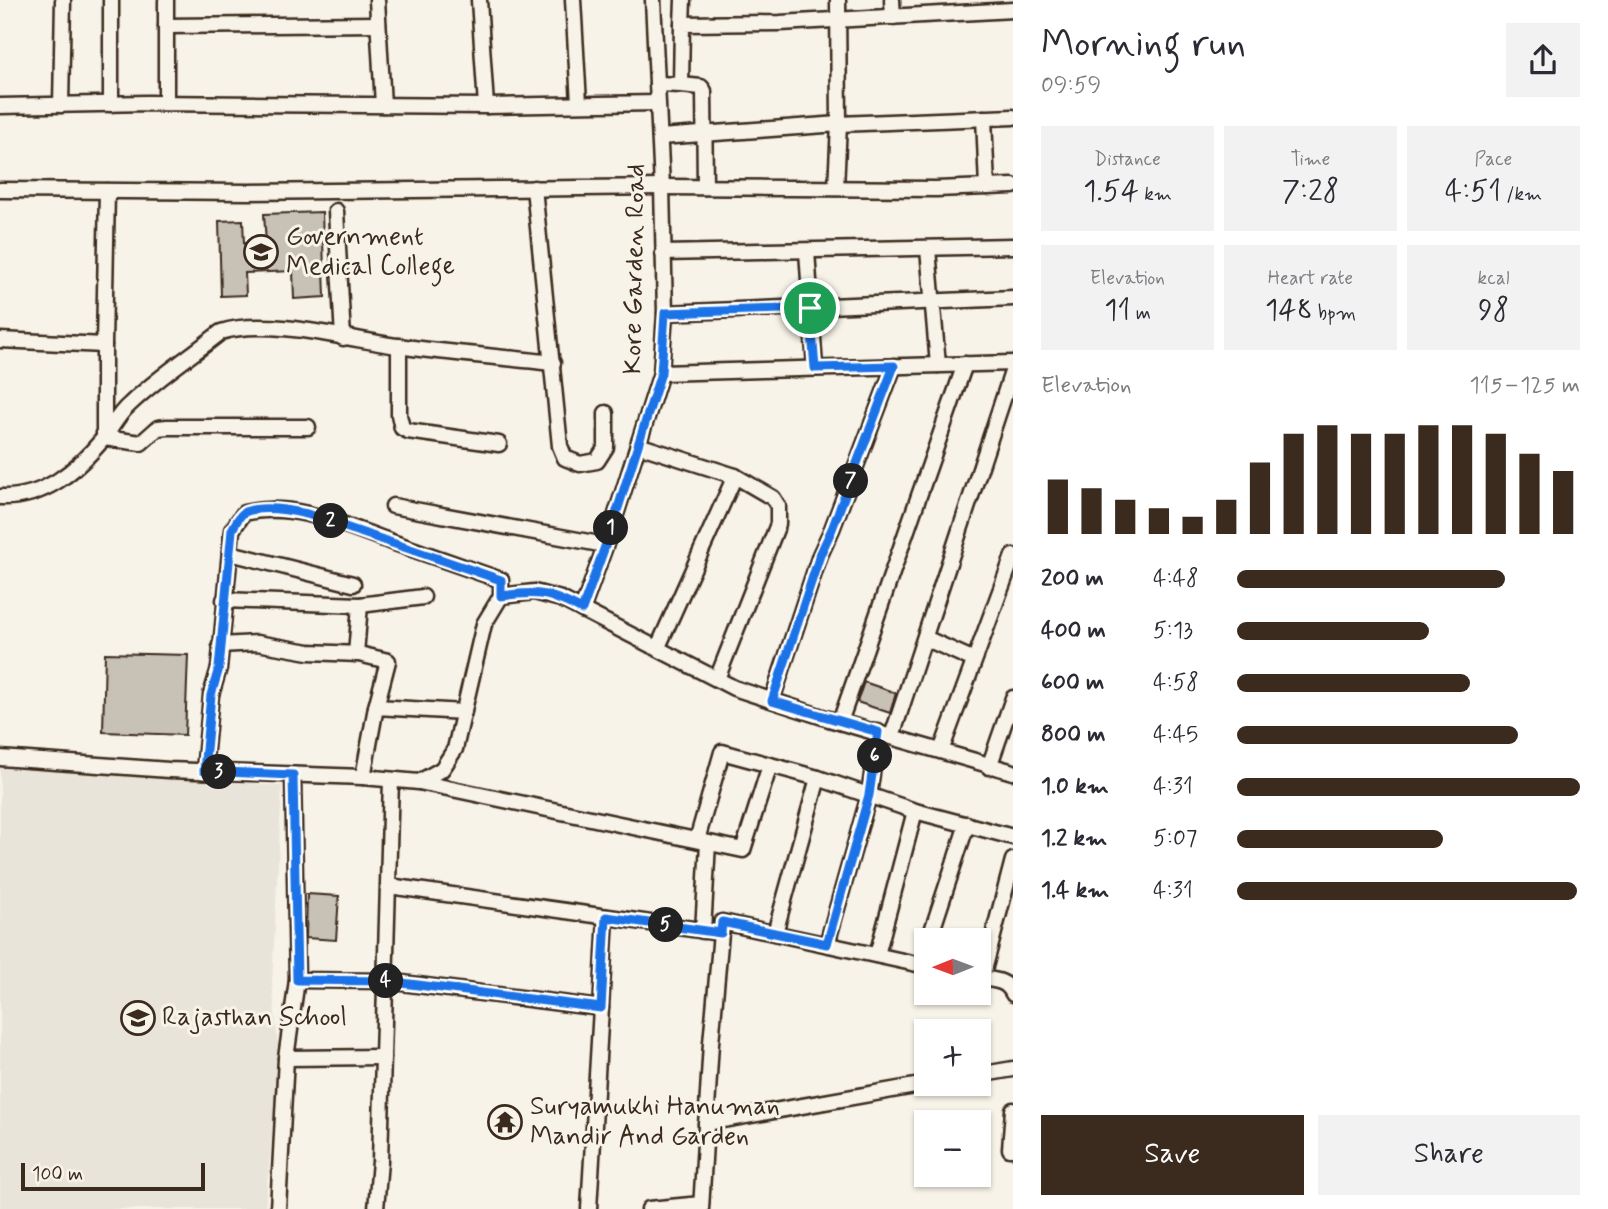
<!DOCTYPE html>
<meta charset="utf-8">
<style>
body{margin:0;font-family:Mynerve,sans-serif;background:#f2f2f3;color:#2b2b33;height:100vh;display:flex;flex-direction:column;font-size:26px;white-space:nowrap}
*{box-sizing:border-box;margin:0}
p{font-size:23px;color:#7c7c81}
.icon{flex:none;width:38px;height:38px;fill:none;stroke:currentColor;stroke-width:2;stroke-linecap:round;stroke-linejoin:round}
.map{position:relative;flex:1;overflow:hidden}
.sheet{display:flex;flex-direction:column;background:#fff;width:595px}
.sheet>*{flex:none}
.needle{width:46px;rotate:269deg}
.tools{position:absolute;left:914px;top:928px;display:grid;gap:14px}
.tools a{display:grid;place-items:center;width:77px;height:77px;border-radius:0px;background:#fff;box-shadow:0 2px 5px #0004;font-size:35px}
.scale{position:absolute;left:21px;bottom:18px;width:184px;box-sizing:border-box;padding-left:7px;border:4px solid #3b2a1e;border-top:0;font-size:19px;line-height:24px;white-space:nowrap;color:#3b2a1e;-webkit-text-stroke:5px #f7f3e8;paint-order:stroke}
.pin{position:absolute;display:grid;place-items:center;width:60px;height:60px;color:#fff;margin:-30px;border:4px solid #fff;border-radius:50%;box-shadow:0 2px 7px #0007}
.km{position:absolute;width:35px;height:35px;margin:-18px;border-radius:50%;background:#222;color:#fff;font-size:19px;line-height:35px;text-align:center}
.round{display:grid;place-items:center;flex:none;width:74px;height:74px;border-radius:0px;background:#f2f2f3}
.head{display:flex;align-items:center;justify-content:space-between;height:119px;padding:0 28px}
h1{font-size:38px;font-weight:600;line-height:52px}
.figures{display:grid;grid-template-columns:repeat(3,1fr);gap:10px;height:119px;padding:7px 28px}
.figures div{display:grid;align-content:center;border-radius:0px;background:#f2f2f3;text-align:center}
.figures b{font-size:30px;font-weight:600}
.figures small{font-size:19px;font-weight:400}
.figures p{font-size:19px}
.chart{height:196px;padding:14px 28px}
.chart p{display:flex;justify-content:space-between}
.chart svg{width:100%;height:126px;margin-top:7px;stroke:#3b2a1e;stroke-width:6}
.button{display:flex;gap:14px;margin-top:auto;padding:14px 28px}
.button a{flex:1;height:80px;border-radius:0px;background:#3b2a1e;color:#fff;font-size:28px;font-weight:600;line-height:80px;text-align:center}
.button a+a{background:#f2f2f3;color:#2b2b33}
ul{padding:0 28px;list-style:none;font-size:23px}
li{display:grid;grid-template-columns:112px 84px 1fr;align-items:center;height:52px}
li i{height:18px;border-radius:9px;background:#3b2a1e}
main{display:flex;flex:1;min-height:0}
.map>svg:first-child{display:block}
</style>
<main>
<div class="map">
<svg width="1013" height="1209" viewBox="0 0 1013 1209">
<rect width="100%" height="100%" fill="#f7f3e8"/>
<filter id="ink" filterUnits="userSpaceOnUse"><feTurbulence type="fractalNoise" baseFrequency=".0143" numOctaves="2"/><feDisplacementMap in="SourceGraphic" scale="14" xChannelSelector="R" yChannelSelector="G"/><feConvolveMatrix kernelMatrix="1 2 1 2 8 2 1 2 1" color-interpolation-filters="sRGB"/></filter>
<g filter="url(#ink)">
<path fill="#e9e4d9" d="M0 763 282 786 272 982 279 1054 265 1209H0Z"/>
<g fill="#c8c1b6" stroke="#3b2a1e" stroke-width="2">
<path d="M322 212 325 297 294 299 293 271 245 273 246 295 221 296 219 221 243 220 244 244 266 243 264 214Z"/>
<path d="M105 653 188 655 185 735 103 732Z"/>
<path d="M864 682 896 693 890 713 857 702Z"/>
<path d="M307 894 339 896 336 940 306 938Z"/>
</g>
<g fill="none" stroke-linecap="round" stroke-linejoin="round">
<g stroke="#3b2a1e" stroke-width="19">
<g id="minor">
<path d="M166 0V103"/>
<path d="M377 0 383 105"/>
<path d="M479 0 486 106"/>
<path d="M573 0 579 103"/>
<path d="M892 0 893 17"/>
<path d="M682 24 683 0"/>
<path d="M166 26 378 24"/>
<path d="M657 84 681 85 682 24 780 23 1013 10"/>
<path d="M681 85 701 87 704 91 705 187"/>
<path d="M111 104V0"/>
<path d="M61 105 63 0"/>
<path d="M0 106 147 103 486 106 657 103"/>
<path d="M984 118 987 187"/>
<path d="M660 137 839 124 1013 117"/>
<path d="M534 188 560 446 565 458 580 464 597 461 606 447V413"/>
<path d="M836 188 839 124 838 0"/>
<path d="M0 190 249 192 662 187 936 189 1013 186"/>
<path d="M336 211 343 338"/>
<path d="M928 249 938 365"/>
<path d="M807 251 815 368"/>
<path d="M663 253 1013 246"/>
<path d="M665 313 1013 298"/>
<path d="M0 340 104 345 107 191"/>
<path d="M104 345V438L141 443 158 428 167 427H308"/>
<path d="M399 346V415L402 428 408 431 499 444"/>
<path d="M661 373 1013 363"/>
<path d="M638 445 735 476 773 498 778 506V524L717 679"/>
<path d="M0 497C44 499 76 471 103 439 112 428 118 414 129 405 157 378 191 356 221 332 264 317 350 339 397 346 449 353 501 357 553 363"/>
<path d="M393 506 605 545"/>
<path d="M230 553 353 584"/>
<path d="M224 600 360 605 423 597"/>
<path d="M582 610 611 530 661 373 665 313 662 187 653 0"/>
<path d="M925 638 974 660"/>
<path d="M220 645 257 643 309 652 359 654 388 661 376 707"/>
<path d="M658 647 735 476"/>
<path d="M356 654 360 605"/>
<path d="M772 700 820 555 832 529 894 366"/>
<path d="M840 722 965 364"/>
<path d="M892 736 1013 369"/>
<path d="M941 751 1013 556"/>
<path d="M0 758 169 770 363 777 419 782 442 769 455 749 484 624 501 596 534 592 561 599 734 688 829 719 1013 772"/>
<path d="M989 767 1013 698"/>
<path d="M204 771 211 695 219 668 232 530 244 513C293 501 344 525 389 541 427 554 464 567 501 580V596"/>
<path d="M293 775 297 980 386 981 601 1008 589 1209"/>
<path d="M363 777 376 707 464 712"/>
<path d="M419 782 743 850 770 765"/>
<path d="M697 840 722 752 818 778 915 811 1013 837"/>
<path d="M389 886 721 933"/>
<path d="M703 931 708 843"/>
<path d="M775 933 818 778"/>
<path d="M929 940 967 824"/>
<path d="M827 944 869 795 878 732"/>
<path d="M877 955 915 811"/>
<path d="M921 965 926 951"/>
<path d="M978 978C992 980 1007 979 1013 994"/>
<path d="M982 978 1013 860"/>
<path d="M601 1008 606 917"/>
<path d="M286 1058 383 1057"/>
<path d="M978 1075 1013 1069"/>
<path d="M1013 1110 1010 1149H1013"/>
<path d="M706 1123 932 1083"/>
<path d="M278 1209 286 1058 297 980"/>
<path d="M376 1209 380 1161 391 780"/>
<path d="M649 1209 701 1204"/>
<path d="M701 1209 711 1043 722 922 926 966"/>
</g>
</g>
<use href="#minor" stroke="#f7f3e8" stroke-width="14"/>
</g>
</g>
<g fill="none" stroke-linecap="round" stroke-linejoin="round" filter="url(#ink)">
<g stroke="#fff" stroke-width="14">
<path id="route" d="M810 308 815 368 894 366 832 529 820 555 772 701 878 732 869 795 827 944 722 922 721 933 606 917 601 1008 386 981 297 980 293 775 204 771 211 695 219 668 232 530C236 523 239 515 245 512 262 505 289 510 307 514L501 580V596C538 591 548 592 582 610L611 530 661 373 665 313Z"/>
</g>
<use href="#route" stroke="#1a73e8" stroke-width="9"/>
</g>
<defs>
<g id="university-ring" transform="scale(1.75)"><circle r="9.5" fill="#f7f3e8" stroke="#3b2a1e" stroke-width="1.5"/><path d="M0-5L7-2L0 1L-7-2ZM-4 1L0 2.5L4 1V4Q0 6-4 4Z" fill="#3b2a1e"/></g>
<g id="school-ring" transform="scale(1.75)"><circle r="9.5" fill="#f7f3e8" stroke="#3b2a1e" stroke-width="1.5"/><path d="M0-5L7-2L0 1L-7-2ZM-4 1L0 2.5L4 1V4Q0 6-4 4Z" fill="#3b2a1e"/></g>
<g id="temple-ring" transform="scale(1.75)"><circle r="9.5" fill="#f7f3e8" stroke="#3b2a1e" stroke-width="1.5"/><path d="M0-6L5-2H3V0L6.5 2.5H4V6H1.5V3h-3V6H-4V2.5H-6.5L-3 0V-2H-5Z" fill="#3b2a1e"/></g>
</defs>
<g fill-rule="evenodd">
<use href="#university-ring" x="261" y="252"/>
<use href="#school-ring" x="138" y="1018"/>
<use href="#temple-ring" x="505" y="1122"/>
</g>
<g text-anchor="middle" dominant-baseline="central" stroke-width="6" stroke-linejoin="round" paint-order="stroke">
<g font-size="26" fill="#3b2a1e" stroke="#f7f3e8" text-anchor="start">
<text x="286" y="237">Government<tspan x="286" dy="30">Medical College</tspan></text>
<text x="162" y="1018">Rajasthan School</text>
<text x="530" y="1107">Suryamukhi Hanuman<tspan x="530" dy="30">Mandir And Garden</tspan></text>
</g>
<g font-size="26" fill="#3b2a1e" stroke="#f7f3e8">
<text transform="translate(635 269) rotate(-89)">Kore Garden Road</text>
</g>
</g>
</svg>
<div class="tools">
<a><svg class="needle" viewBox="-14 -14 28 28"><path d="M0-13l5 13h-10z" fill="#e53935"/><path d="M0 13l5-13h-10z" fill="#7c7c81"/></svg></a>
<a>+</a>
<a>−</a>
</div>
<div class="scale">100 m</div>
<div class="pin" style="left:810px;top:308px;background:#1e9e55"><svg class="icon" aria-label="arrive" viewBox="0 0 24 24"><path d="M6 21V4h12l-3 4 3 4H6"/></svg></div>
<b class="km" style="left:611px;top:528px">1</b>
<b class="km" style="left:331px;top:521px">2</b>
<b class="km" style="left:219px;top:772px">3</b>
<b class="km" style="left:386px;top:981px">4</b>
<b class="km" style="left:666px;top:925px">5</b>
<b class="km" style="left:875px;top:756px">6</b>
<b class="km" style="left:851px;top:481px">7</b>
</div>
<section class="sheet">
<div class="head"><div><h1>Morning run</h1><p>09:59</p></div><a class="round"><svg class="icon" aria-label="share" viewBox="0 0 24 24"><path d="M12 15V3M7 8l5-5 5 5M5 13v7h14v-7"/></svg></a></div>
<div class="figures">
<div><p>Distance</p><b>1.54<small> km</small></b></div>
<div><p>Time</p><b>7:28</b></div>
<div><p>Pace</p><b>4:51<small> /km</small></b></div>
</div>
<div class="figures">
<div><p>Elevation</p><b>11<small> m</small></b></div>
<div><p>Heart rate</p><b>148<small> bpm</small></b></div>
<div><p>kcal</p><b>98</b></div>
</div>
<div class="chart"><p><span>Elevation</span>115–125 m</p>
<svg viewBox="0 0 160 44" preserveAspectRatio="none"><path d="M5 44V25M15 44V28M25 44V32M35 44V35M45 44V38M55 44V32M65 44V19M75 44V9M85 44V6M95 44V9M105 44V9M115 44V6M125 44V6M135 44V9M145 44V16M155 44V22"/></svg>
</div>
<ul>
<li><b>200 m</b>4:48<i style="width:78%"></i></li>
<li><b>400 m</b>5:13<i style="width:56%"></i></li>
<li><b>600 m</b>4:58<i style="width:68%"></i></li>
<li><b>800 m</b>4:45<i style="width:82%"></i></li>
<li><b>1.0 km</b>4:31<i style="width:100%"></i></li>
<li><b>1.2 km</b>5:07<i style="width:60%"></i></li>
<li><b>1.4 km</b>4:31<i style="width:99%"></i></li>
</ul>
<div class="button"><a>Save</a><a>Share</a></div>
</section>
</main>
